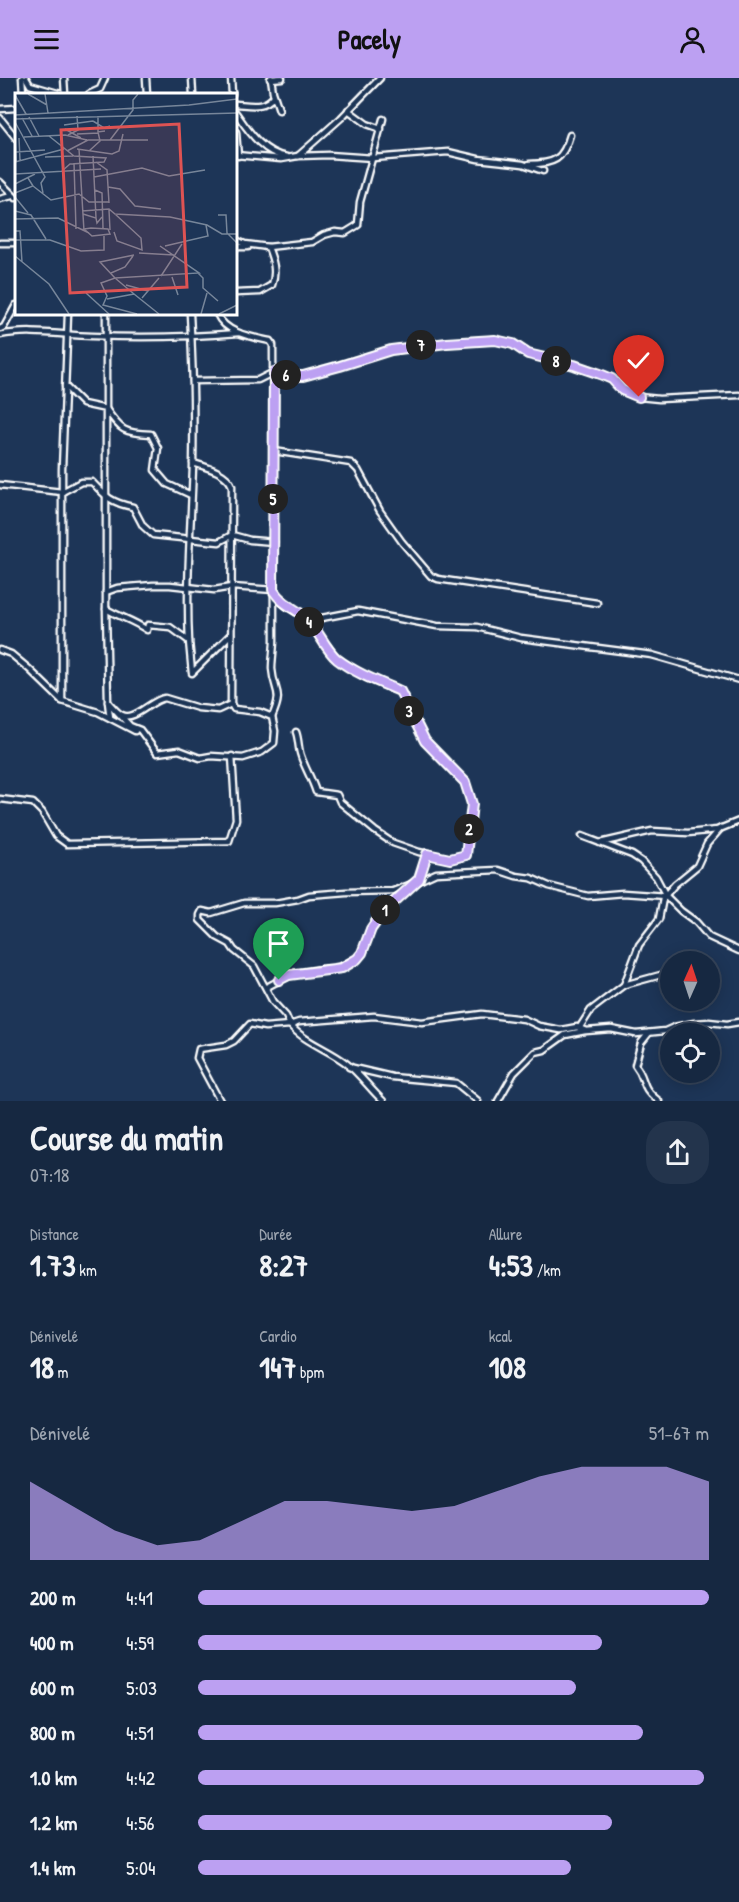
<!DOCTYPE html>
<html lang="fr">
<meta charset="utf-8">
<style>
body{margin:0;font-family:"Patrick Hand",sans-serif;background:#23344c;color:#f1f3f6;height:100vh;display:flex;flex-direction:column;font-size:22px;white-space:nowrap}
*{box-sizing:border-box;margin:0}
p{font-size:20px;color:#9ea6b1}
.icon{flex:none;width:33px;height:33px;fill:none;stroke:currentColor;stroke-width:2;stroke-linecap:round;stroke-linejoin:round}
.map{position:relative;height:1023px;overflow:hidden}
.sheet{display:flex;flex-direction:column;background:#162841;flex:1}
.sheet>*{flex:none}
.needle{width:39px;rotate:3deg}
.fabs{position:absolute;left:660px;top:873px;display:grid;gap:12px}
.fabs a{display:grid;place-items:center;width:60px;height:60px;border-radius:50%;background:#162841;box-shadow:0 3px 15px #0003,0 0 0 2px #35445a;font-size:30px}
.pin{position:absolute;display:grid;place-items:center;width:51px;height:51px;color:#fff;margin:-62px -26px;border-radius:50% 50% 50% 0;rotate:-45deg;box-shadow:0 0 6px #0007}
.pin .icon{rotate:45deg}
.km{position:absolute;width:30px;height:30px;margin:-15px;border-radius:50%;background:#222;color:#fff;font-size:16px;line-height:30px;text-align:center}
.round{display:grid;place-items:center;flex:none;width:63px;height:63px;border-radius:24px;background:#23344c}
.head{display:flex;align-items:center;justify-content:space-between;height:102px;padding:0 30px}
h1{font-size:33px;font-weight:700;line-height:45px}
.stats{display:grid;grid-template-columns:repeat(3,1fr);gap:9px;height:102px;padding:6px 30px}
.stats div{display:grid;align-content:center}
.stats b{font-size:30px;font-weight:700}
.stats small{font-size:16px;font-weight:400}
.stats p{font-size:16px}
.chart{height:168px;padding:12px 30px}
.chart p{display:flex;justify-content:space-between}
.chart svg{width:100%;height:108px;margin-top:6px;fill:#bca0f2;opacity:.7}
ul{padding:0 30px;list-style:none;font-size:20px}
li{display:grid;grid-template-columns:96px 72px 1fr;align-items:center;height:45px}
li i{height:15px;border-radius:8px;background:#bca0f2}
header{display:flex;justify-content:space-between;align-items:center;height:78px;padding:0 30px;background:#bca0f2;color:#111;font-size:27px;font-weight:700}
.map>svg:first-child{display:block}
</style>
<header><svg class="icon" aria-label="menu" viewBox="0 0 24 24"><path d="M4 6h16M4 12h16M4 18h16"/></svg>Pacely<svg class="icon" aria-label="person" viewBox="0 0 24 24"><circle cx="12" cy="8" r="4"/><path d="M4 21q1-7 8-7t8 7"/></svg></header>
<div class="map">
<svg width="739" height="1023" viewBox="0 0 739 1023">
<rect width="100%" height="100%" fill="#1d3557"/>
<filter id="ink" filterUnits="userSpaceOnUse"><feTurbulence type="fractalNoise" baseFrequency=".0167" numOctaves="2"/><feDisplacementMap in="SourceGraphic" scale="12" xChannelSelector="R" yChannelSelector="G"/><feConvolveMatrix kernelMatrix="1 2 1 2 8 2 1 2 1" color-interpolation-filters="sRGB"/></filter>
<g filter="url(#ink)">
<g fill="none" stroke-linecap="round" stroke-linejoin="round">
<g stroke="#fff" stroke-width="9">
<g id="minor">
<path d="M22 0 23 16"/>
<path d="M26 0 30 7 61 16"/>
<path d="M64 0 65 16"/>
<path d="M146 0 147 16"/>
<path d="M192 0 193 16"/>
<path d="M231 0 232 16"/>
<path d="M271 0 273 14 279 32"/>
<path d="M270 1 282 0"/>
<path d="M89 16 100 11 105 0"/>
<path d="M236 26C250 27 264 31 274 18"/>
<path d="M0 31 16 30"/>
<path d="M348 32 367 46 381 51"/>
<path d="M236 35C248 52 263 76 287 79"/>
<path d="M0 40 16 60"/>
<path d="M236 54 238 78"/>
<path d="M236 77 281 81 298 78 329 77 373 80 448 74 478 81 523 86 543 93"/>
<path d="M298 78 341 40 380 0"/>
<path d="M529 86C554 86 563 82 570 57"/>
<path d="M0 104 16 120"/>
<path d="M0 121 12 118"/>
<path d="M236 162 245 166 268 169 312 164 324 157 335 154 345 155 358 147 360 124 383 41"/>
<path d="M0 165H16"/>
<path d="M236 169H248"/>
<path d="M236 215 260 214 272 207C277 193 273 182 268 169H265"/>
<path d="M106 236V531L108 624 110 640"/>
<path d="M217 236C225 255 251 259 270 263L273 267 274 561C274 571 272 581 272 591 274 615 284 612 272 639"/>
<path d="M0 251 4 249 16 227"/>
<path d="M0 257C30 251 61 257 92 258 141 260 190 259 239 255"/>
<path d="M193 303 258 302 274 294 293 298H303L391 272 447 265 495 262 513 266 528 276 574 287 600 296 612 301 622 312 639 319 659 321 739 317"/>
<path d="M65 308 83 326 106 331C121 353 124 355 151 356L158 370 155 392 167 406 191 417"/>
<path d="M274 373 351 385 358 392 380 433 402 464 431 498 438 501 597 525"/>
<path d="M193 385C206 389 227 394 232 408L231 626"/>
<path d="M0 407 62 414 81 404H92C106 419 112 425 133 429L143 448 153 457 219 464 232 457 250 462 274 464"/>
<path d="M106 514 117 510 153 507H170L214 512 232 509 273 512 281 523 288 529 311 542 358 533 437 548 477 549 521 560 652 577 739 602"/>
<path d="M106 531C120 539 134 543 147 552L148 547 170 549 189 563 192 595 231 556"/>
<path d="M189 563C186 504 191 446 193 388 194 337 193 286 190 236"/>
<path d="M0 572 11 576 29 591 62 623 98 634 135 653"/>
<path d="M165 620 198 630 218 632 231 626 234 631 260 634 272 639 275 653 274 665 262 674 243 680 211 678 200 680 179 672 157 675 140 652 130 648 108 624C112 628 117 635 122 637 134 644 152 621 165 620Z"/>
<path d="M62 623V391L68 236"/>
<path d="M296 654C299 662 298 670 301 678 305 690 312 701 316 714L337 717 340 724 375 753 393 765 419 774 450 781 466 777 472 726 465 704 425 663 400 613 366 599 336 580 306 541"/>
<path d="M0 721 33 725 42 734 56 758 67 766 229 763 236 741 232 678"/>
<path d="M582 758 632 777 641 783 656 799 666 818 681 833 696 844 709 859 739 873"/>
<path d="M600 765 652 753 688 755 717 752 739 743"/>
<path d="M419 801 427 776"/>
<path d="M412 806 393 813 346 814 309 817 298 821 275 825H244L211 835 202 833 200 837V842L217 859 230 866 234 872 254 888 273 924 286 938 290 947 299 944 374 938 422 944 482 936 524 941 539 948 561 952 577 949 586 953 611 951 636 956 665 953 674 949 694 945 709 944 727 946 739 944"/>
<path d="M624 907 668 895"/>
<path d="M267 909 289 897 323 891H335L357 881 362 875 371 851 383 834 412 806 436 795 498 792 516 798 531 800 549 808 588 818 623 815 666 818"/>
<path d="M580 949 591 932 624 907 639 867 659 841 663 820 675 806 697 788 707 766 721 750"/>
<path d="M649 955 641 965 635 987C648 1003 638 1007 659 1023"/>
<path d="M349 989 392 999 456 1005 478 1023"/>
<path d="M220 1023 197 980 199 971 226 967 234 963 250 946 265 949 290 947C304 964 328 971 346 985 359 995 370 1011 383 1023"/>
<path d="M498 1023 514 995 535 974 544 972 565 957 585 953"/>
</g>
</g>
<use href="#minor" stroke="#1d3557" stroke-width="4.5"/>
</g>
</g>
<g fill="none" stroke-linecap="round" stroke-linejoin="round" filter="url(#ink)">
<g stroke="#fff" stroke-width="12">
<path id="route" d="M279 902 289 897 342 890 357 881 362 875 371 851 383 834 419 801 427 776 450 781 466 777 472 726 465 704 425 663 400 613C379 604 355 595 337 581 324 570 318 550 305 539 292 528 283 527 273 512L274 294 292 298H303L340 288 391 272 447 265 495 262 513 266 528 276 574 287 600 296 612 301 622 312 639 319"/>
</g>
<use href="#route" stroke="#bca0f2" stroke-width="8"/>
</g>
<g transform="translate(15 15)">
<rect width="222" height="222" fill="#1d3557"/>
<path fill="none" stroke="#77869a" stroke-width="1.5" d="M13 1 32 12M30 1 33 20M0 2 11 21M0 22 174 12 222 6M83 23V39L90 38M14 24 24 43M7 25 17 43M0 26 222 20M78 28 89 35 95 33M0 29 30 84 26 90 28 100M49 32 78 28M50 36 66 45M62 41 84 40M53 42 63 37 62 23M34 43 59 63 91 65 89 69 55 71 47 78M9 44 50 42 72 47M0 45 1 68M4 45 5 67M95 47 118 17V7L123 1M62 56 97 61 104 58 108 41M64 56 69 138M52 58 73 47H133M74 58 85 48 83 39M1 59 30 57M78 63 81 125M30 64 58 63M0 69 49 56M81 69 92 77 94 110M59 70 61 136M0 81 86 76M79 84 127 75 154 83 190 77M0 91 20 81M18 93 36 107 64 101 74 109H94M93 94 105 96 120 113 146 116M80 97 87 100 88 135M0 100 18 93 13 85M0 104 13 120M94 117 95 137M0 118 16 122 31 146M67 118 94 116 100 121 155 124 192 132 207 141H222M68 121 81 125 82 130 87 124M203 122H211L212 140 222 150M0 126 43 125 74 140M76 135 93 136 95 141 77 143 69 136ZM0 138H5L7 169M99 139 102 148 127 157 126 145 100 121M0 147H35L66 158 89 157V143M150 153 193 143 191 132M124 160 159 162M119 162 85 169 100 185 184 180 145 153M0 163 34 191 54 221M96 180 110 174 118 163M183 180 188 185V195L203 208M146 183 167 151M157 184 163 202M111 192 133 198M71 200 94 221M119 201 144 221M127 205 144 185M92 206 119 201 100 185 86 190 92 203 88 212 122 221M186 221 192 200M204 221 222 212"/>
<path fill="#de5353" fill-opacity="0.15" stroke="#de5353" stroke-width="3" d="M164 31 172 194 55 200 46 37Z"/>
<rect width="222" height="222" fill="none" stroke="#fff" stroke-width="3"/>
</g>
</svg>
<div class="fabs">
<a><svg class="needle" viewBox="-14 -14 28 28"><path d="M0-13l5 13h-10z" fill="#e53935"/><path d="M0 13l5-13h-10z" fill="#9ea6b1"/></svg></a>
<a><svg class="icon" aria-label="locate" viewBox="0 0 24 24"><circle cx="12" cy="12" r="6"/><path d="M12 2v4M12 18v4M2 12h4M18 12h4"/></svg></a>
</div>
<div class="pin" style="left:279px;top:902px;background:#1e9e55"><svg class="icon" aria-label="arrive" viewBox="0 0 24 24"><path d="M6 21V4h12l-3 4 3 4H6"/></svg></div>
<div class="pin" style="left:639px;top:319px;background:#d93025"><svg class="icon" aria-label="check" viewBox="0 0 24 24"><path d="M5 12l5 5 9-10"/></svg></div>
<b class="km" style="left:385px;top:832px">1</b>
<b class="km" style="left:469px;top:751px">2</b>
<b class="km" style="left:409px;top:633px">3</b>
<b class="km" style="left:309px;top:544px">4</b>
<b class="km" style="left:273px;top:421px">5</b>
<b class="km" style="left:286px;top:297px">6</b>
<b class="km" style="left:421px;top:267px">7</b>
<b class="km" style="left:556px;top:283px">8</b>
</div>
<section class="sheet">
<div class="head"><div><h1>Course du matin</h1><p>07:18</p></div><a class="round"><svg class="icon" aria-label="share" viewBox="0 0 24 24"><path d="M12 15V3M7 8l5-5 5 5M5 13v7h14v-7"/></svg></a></div>
<div class="stats">
<div><p>Distance</p><b>1.73<small> km</small></b></div>
<div><p>Durée</p><b>8:27</b></div>
<div><p>Allure</p><b>4:53<small> /km</small></b></div>
</div>
<div class="stats">
<div><p>Dénivelé</p><b>18<small> m</small></b></div>
<div><p>Cardio</p><b>147<small> bpm</small></b></div>
<div><p>kcal</p><b>108</b></div>
</div>
<div class="chart"><p><span>Dénivelé</span>51–67 m</p>
<svg viewBox="0 0 160 44" preserveAspectRatio="none"><path d="M0 44V12L10 22L20 32L30 38L40 36L50 28L60 20L70 20L80 22L90 24L100 22L110 16L120 10L130 6L140 6L150 6L160 12V44z"/></svg>
</div>
<ul>
<li><b>200 m</b>4:41<i style="width:100%"></i></li>
<li><b>400 m</b>4:59<i style="width:79%"></i></li>
<li><b>600 m</b>5:03<i style="width:74%"></i></li>
<li><b>800 m</b>4:51<i style="width:87%"></i></li>
<li><b>1.0 km</b>4:42<i style="width:99%"></i></li>
<li><b>1.2 km</b>4:56<i style="width:81%"></i></li>
<li><b>1.4 km</b>5:04<i style="width:73%"></i></li>
</ul>
</section>
